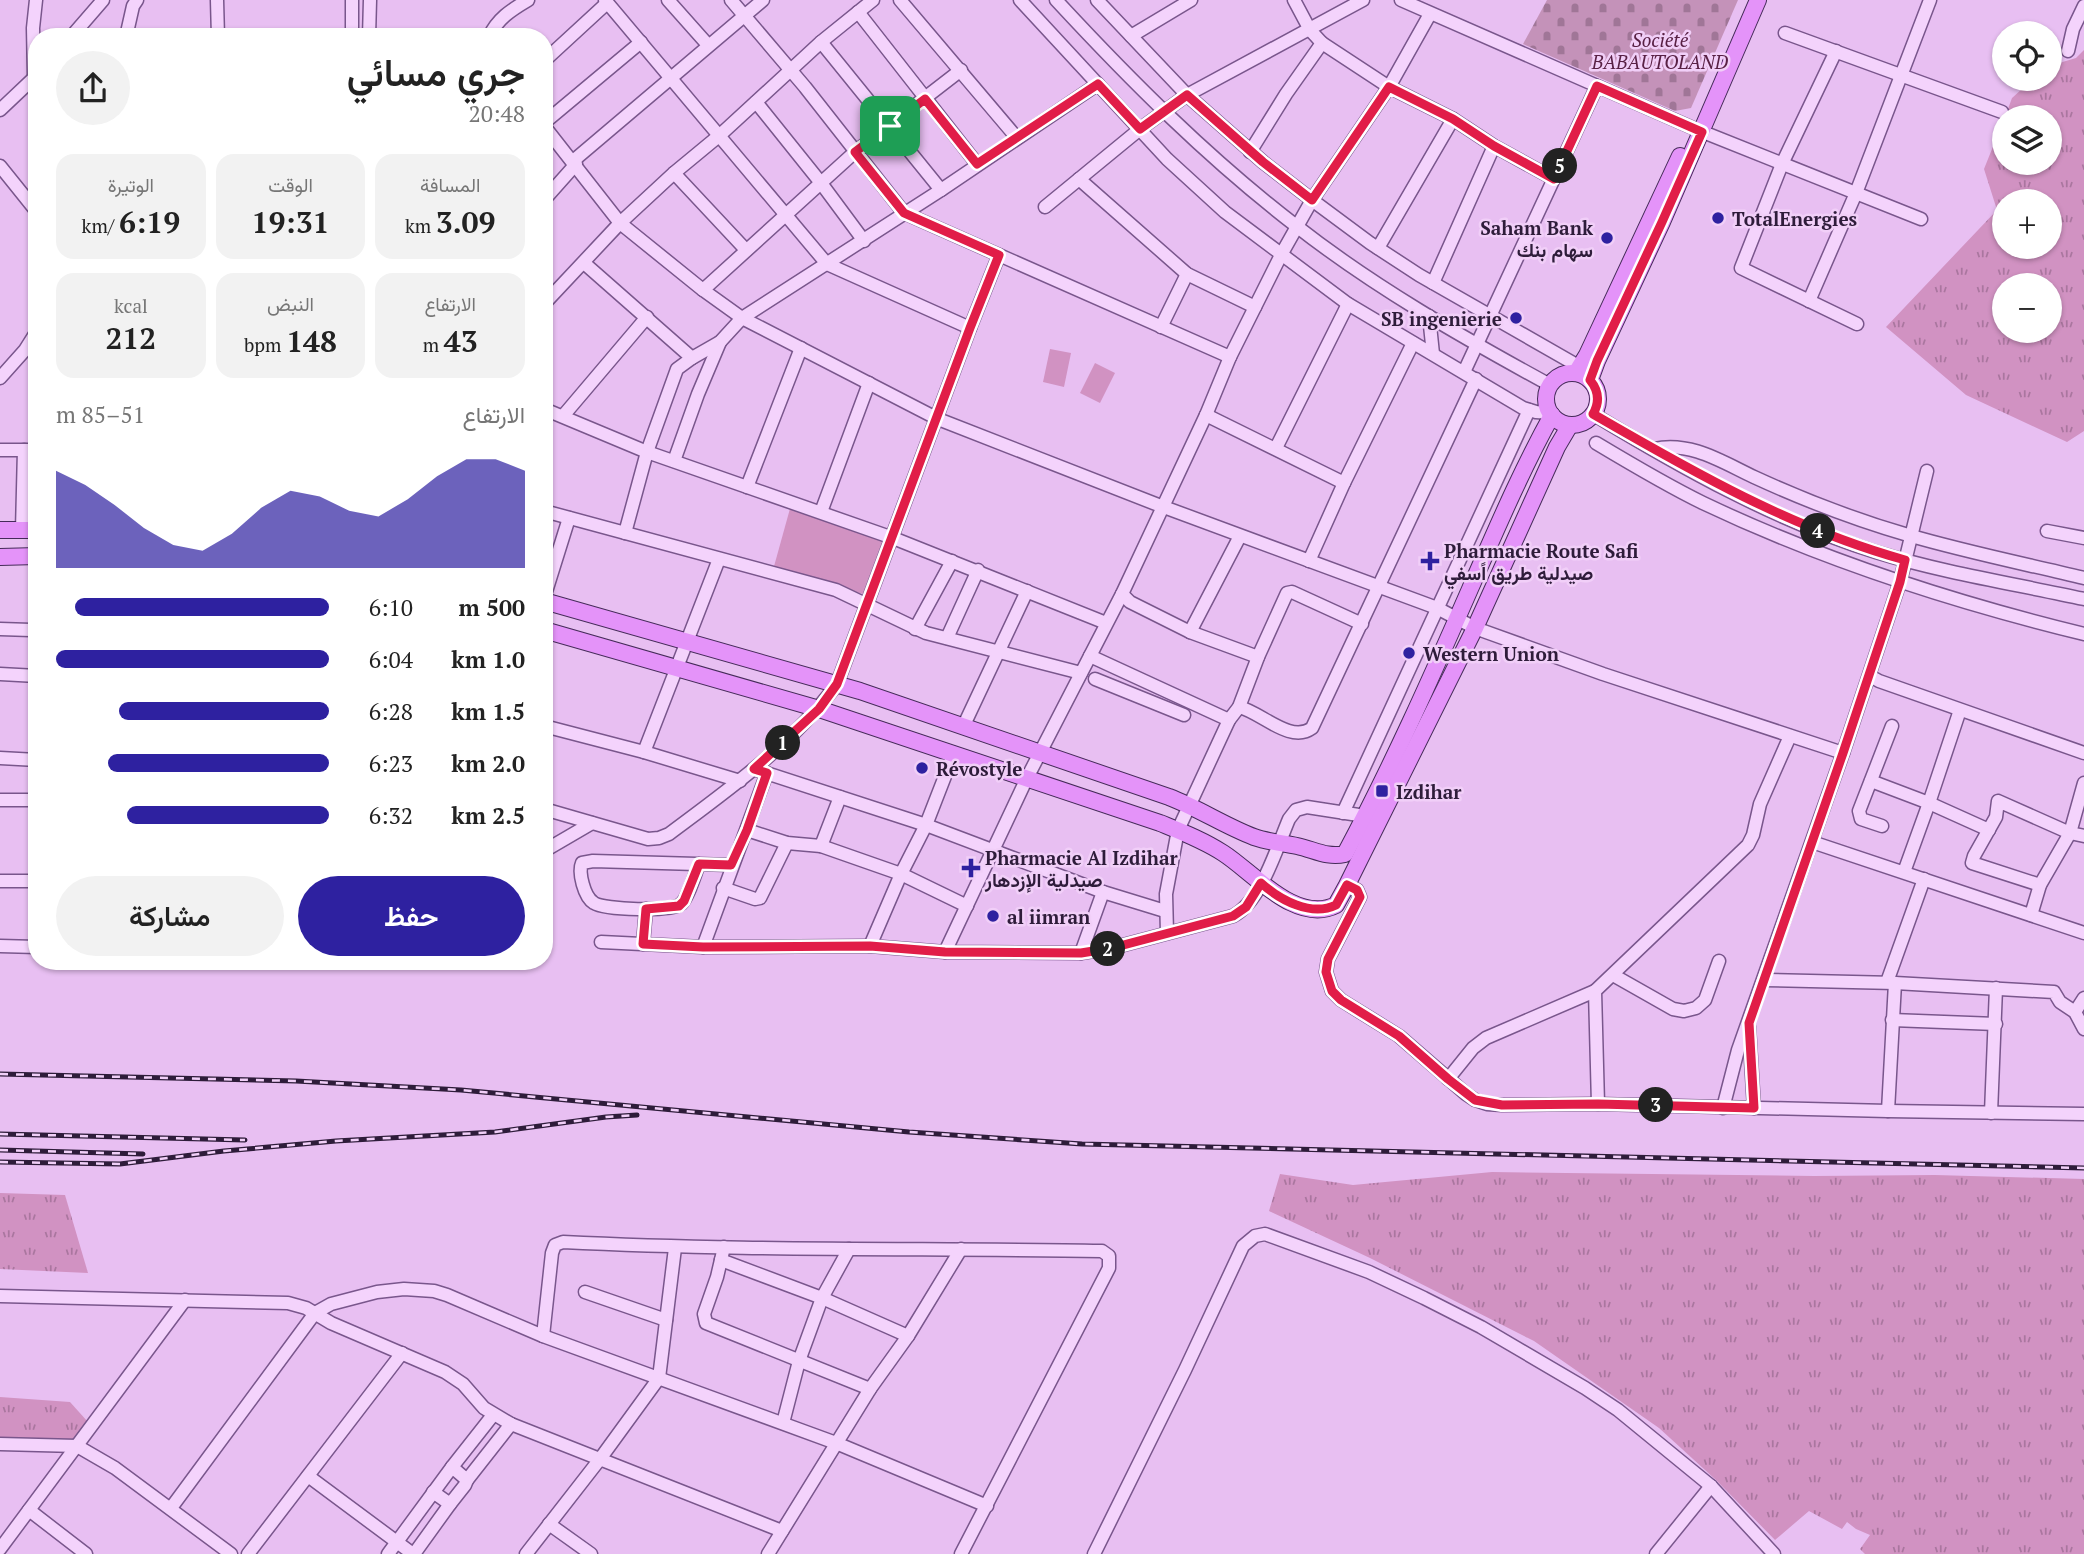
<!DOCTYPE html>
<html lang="ar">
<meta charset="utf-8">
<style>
body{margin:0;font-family:"PT Serif",Vazirmatn,serif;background:#f2f2f2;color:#222;direction:rtl;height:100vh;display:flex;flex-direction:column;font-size:26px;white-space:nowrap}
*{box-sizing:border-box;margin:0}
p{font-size:23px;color:#767676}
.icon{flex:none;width:38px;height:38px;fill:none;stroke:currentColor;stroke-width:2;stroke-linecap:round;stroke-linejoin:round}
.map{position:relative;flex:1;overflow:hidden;direction:ltr}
.panel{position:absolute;left:28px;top:28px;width:525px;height:942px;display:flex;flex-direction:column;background:#fff;border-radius:28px;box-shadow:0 2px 5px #0004;direction:rtl}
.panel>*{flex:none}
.buttons{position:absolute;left:1992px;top:21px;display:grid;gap:14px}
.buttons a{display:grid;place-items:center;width:70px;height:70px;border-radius:50%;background:#fff;box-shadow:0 2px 5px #0004;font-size:35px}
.pin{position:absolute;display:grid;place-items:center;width:60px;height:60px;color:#fff;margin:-30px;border-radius:14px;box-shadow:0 4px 10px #0006}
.km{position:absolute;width:35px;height:35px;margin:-18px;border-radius:50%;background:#222;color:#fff;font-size:19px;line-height:35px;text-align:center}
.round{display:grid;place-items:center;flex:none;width:74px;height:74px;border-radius:37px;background:#f2f2f2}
.overview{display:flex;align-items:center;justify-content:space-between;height:119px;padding:0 28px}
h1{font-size:38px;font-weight:600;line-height:52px}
.metrics{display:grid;grid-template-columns:repeat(3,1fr);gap:10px;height:119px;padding:7px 28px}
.metrics div{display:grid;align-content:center;border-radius:18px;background:#f2f2f2;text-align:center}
.metrics b{font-size:30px;font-weight:600}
.metrics small{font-size:19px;font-weight:400}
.metrics p{font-size:19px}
.chart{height:196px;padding:14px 28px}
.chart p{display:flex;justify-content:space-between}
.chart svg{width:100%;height:126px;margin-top:7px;fill:#2e21a0;opacity:.7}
.primary-button{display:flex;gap:14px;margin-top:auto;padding:14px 28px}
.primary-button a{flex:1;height:80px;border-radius:42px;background:#2e21a0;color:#fff;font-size:28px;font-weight:600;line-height:80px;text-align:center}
.primary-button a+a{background:#f2f2f2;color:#222}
ul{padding:0 28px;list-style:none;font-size:23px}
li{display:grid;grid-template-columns:112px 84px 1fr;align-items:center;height:52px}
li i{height:18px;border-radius:9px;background:#2e21a0}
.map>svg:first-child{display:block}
</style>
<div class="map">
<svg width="2084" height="1554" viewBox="0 0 2084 1554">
<defs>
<pattern id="grass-tufts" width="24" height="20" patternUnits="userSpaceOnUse" patternTransform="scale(1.75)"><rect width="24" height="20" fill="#d192c2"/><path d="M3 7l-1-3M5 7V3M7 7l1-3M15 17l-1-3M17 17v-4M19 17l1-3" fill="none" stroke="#aa769f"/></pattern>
<pattern id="cemetery-stones" width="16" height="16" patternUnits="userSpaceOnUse" patternTransform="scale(1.75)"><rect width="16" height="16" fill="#c492b9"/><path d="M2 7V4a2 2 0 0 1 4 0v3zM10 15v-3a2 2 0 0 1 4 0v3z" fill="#a07697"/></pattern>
</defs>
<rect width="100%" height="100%" fill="#e8bff2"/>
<g fill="url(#grass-tufts)" fill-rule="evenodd">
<path d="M2084 50V431L2067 442 1966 395 1886 327 1997 210 1984 169 2004 119V163H2049V117H2005L2012 98 2033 79H2049V66L2076 58ZM2004 201H2049V247H2004ZM2004 285H2049V331H2004Z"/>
<path d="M1492 1172 1814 1176 1935 1175 2084 1179V1554H1865L1860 1549 1870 1535 1856 1529 1847 1522 1842 1529 1809 1511 1775 1540 1716 1480 1659 1428 1534 1341 1370 1258 1269 1211 1280 1174 1353 1185Z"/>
<path d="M0 1193 65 1195 88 1273 0 1269Z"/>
<path d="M0 1397 70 1402 88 1422 74 1441 0 1439Z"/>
</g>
<path fill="url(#cemetery-stones)" d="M1547 0H1738L1691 108 1675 111 1523 44Z"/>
<g fill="#d192c2">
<path d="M1050 349 1071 353 1064 387 1043 382Z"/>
<path d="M1095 363 1115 373 1100 403 1080 393Z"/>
<path d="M791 505 892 541 867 595 773 570Z"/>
</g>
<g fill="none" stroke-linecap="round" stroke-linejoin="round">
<g stroke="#79568c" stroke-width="15">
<g id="minor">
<path d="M217 0 218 37"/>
<path d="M605 0 827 264 970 328"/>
<path d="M668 0 708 45"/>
<path d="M731 0 805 87 904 213 1230 357"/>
<path d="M900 0 1017 138"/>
<path d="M1020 0 1167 159 1225 212 1348 304 1523 408 1536 412 1551 413"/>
<path d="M1056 0C1131 81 1208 158 1295 225 1374 287 1462 337 1550 385"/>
<path d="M1097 0 1187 95 1263 162 1312 200 1370 243 1419 275 1580 367"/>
<path d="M1294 0 1310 30 1322 43 1389 87 1453 119 1494 146 1554 179"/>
<path d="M1401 0 1693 128 1921 219"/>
<path d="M858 12 977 164"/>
<path d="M1785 33 2002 112"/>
<path d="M1131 36 1191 0"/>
<path d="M71 37 103 0"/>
<path d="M126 37 133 6 137 0"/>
<path d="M352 37V0"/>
<path d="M369 37 370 0"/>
<path d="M489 37C497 19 511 10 528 0"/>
<path d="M821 42 941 190"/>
<path d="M1836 51 1782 164 1741 268 1857 324"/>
<path d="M2068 51 2073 29 2084 6"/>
<path d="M544 61 607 3"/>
<path d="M34 77 33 28 36 0"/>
<path d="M756 102 821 183 864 241"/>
<path d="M0 110 37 75"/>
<path d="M544 123 641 42"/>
<path d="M544 126 620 223 703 290 742 318 938 419 1161 506 1437 608 1475 628 1603 674 1843 753"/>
<path d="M1250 152 1286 94 1322 43"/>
<path d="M573 161 763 0"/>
<path d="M0 166 37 212"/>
<path d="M674 173 746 250"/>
<path d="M1079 179 1187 274 1255 307"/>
<path d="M544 200 576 164"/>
<path d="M1045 207 1140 129 1187 95 1363 0"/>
<path d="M1378 248 1453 119"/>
<path d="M584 263 692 358"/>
<path d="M1433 283 1494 146"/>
<path d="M703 290 855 152 961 70"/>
<path d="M1809 301 1856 193 1930 0"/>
<path d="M544 304 620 223 674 173 720 135 821 42 873 0"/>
<path d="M1429 316 1433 354"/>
<path d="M1161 327 1187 274"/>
<path d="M1464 372 1597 86"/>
<path d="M0 378 25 350 37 331"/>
<path d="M544 409 647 452 893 538 1106 623"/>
<path d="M1593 414C1682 468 1776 521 1876 552 1944 573 2015 584 2084 599"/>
<path d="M1206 415 1344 483"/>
<path d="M563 416 647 317"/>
<path d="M1596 443C1631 464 1666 485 1703 503 1825 561 1953 602 2084 634"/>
<path d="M1276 448 1348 304"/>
<path d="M1654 449C1691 441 1722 462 1754 477 1804 500 1856 520 1908 535 1966 552 2026 564 2084 578"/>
<path d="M0 450H37"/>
<path d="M674 461 698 394 720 342"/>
<path d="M747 487 801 348"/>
<path d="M544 511 836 590 926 633 1081 673"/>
<path d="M821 512 869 383"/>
<path d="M22 530 24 450"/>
<path d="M2047 531 2084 538"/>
<path d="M625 533 647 452 677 369 692 358 720 342 742 318 941 190 1098 84"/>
<path d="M1309 561 1344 483 1413 343"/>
<path d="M1122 594 1130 602 1190 632 1258 657"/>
<path d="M544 598 569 518"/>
<path d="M0 629 31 630 37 632"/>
<path d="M915 629 952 561"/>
<path d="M1190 632 1240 536"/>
<path d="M947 638 978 570"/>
<path d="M1090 656 1229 720"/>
<path d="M0 674 37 676"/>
<path d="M1870 676 1879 681 2084 753"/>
<path d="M1095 679 1184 715"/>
<path d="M1239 707C1261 712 1290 744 1312 728L1476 379"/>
<path d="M964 725 1027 591"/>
<path d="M544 726 644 752 740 781"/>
<path d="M644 752 719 559"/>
<path d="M0 758 37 760"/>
<path d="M754 769 926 825 1103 892 1165 911"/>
<path d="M1871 781 1929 803 1989 830"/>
<path d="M0 800H37"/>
<path d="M544 809 648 839 659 838 669 834C729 789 792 745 837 684L970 328 999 255"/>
<path d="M1343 813 1529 410"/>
<path d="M1882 826 1861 819 1859 811 1892 726"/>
<path d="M747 830 787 843 821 846 901 874 967 906"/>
<path d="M1812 842 2084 933"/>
<path d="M821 846 840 797"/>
<path d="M544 851 592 823"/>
<path d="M699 864C695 874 688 898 681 904 671 912 605 910 594 903 584 897 578 872 582 863L593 861 731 865"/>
<path d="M1904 872 1929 803 1960 710"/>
<path d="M0 881H37"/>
<path d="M1347 885 1357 890 1360 897 1328 959 1326 972 1332 991 1341 1000 1399 1036 1466 1094 1475 1100 1487 1104 1502 1105 1598 1104 1888 1111 2084 1114"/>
<path d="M2040 885 1972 863 1974 856 1996 817 1998 801 2070 833 2084 836"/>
<path d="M723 888 755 899 760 898 787 843"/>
<path d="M2031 915 2040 885 2070 833 2084 783"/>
<path d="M1167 933 1166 894 1178 830 1229 720 1239 707 1258 657 1287 593 1292 592 1362 624"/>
<path d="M601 942 703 947 870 946 945 952 1081 953 1112 948 1233 916C1261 902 1277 847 1289 819L1296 810 1307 807 1365 816"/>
<path d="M643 944 646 909"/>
<path d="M0 946 37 947"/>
<path d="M870 946 901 874 926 825 954 753"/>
<path d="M703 947 767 773"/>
<path d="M945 952 1027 778 1122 594 1206 415 1230 357 1281 255 1312 200 1389 87 1430 14"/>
<path d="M1081 953 1103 892"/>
<path d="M1613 975 1673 1009 1684 1011 1696 1008 1705 1000 1719 961"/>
<path d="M1764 980 1895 983 2054 992 2060 1002 2075 1012 2084 1029"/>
<path d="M1887 982 1924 879"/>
<path d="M2075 1012 2084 998"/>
<path d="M1892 1020 1996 1024"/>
<path d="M1749 1027 1754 1108"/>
<path d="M1448 1079 1473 1048 1486 1038 1595 991"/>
<path d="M1598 1104 1595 991 1748 845 1753 835 1760 804 1790 736"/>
<path d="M1723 1108 1738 1050 1843 753 1900 582 1927 471"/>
<path d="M1888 1111 1895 983"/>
<path d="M1991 1113 1996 988"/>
<path d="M724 1247 717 1277 704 1314 706 1323 870 1389"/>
<path d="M721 1260 822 1298 908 1336"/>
<path d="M585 1292 666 1320"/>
<path d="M0 1296 288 1303 306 1308 331 1323 445 1372 463 1384 484 1408 511 1424 782 1531"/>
<path d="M543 1336 552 1253 555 1245 563 1242C742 1251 922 1248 1102 1251L1109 1256V1268L961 1554"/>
<path d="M783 1423 799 1361 822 1298 849 1249"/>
<path d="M0 1444 77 1446 115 1468 231 1554"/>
<path d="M308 1476 413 1554"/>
<path d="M467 1480 511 1424"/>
<path d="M450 1504 465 1485 467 1480 452 1467"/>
<path d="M171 1508 315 1313 331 1304 377 1292 404 1289 434 1291 447 1295 543 1336 836 1443 987 1506"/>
<path d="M29 1510 86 1554"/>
<path d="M549 1524 591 1554"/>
<path d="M0 1549 185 1300"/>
<path d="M248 1554 402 1353"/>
<path d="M388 1554 452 1467 493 1415"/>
<path d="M414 1554 450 1504 433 1492"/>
<path d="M526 1554 600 1459 659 1378 675 1248"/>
<path d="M768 1554 870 1389 908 1336 961 1249"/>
<path d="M1094 1554 1185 1370 1243 1246 1255 1236 1265 1234 1369 1272 1424 1298 1481 1327 1585 1388 1618 1410 1711 1486 1774 1554"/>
<path d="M1656 1554 1711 1486"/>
</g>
</g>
<g stroke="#452b59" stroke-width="18">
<g id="major">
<circle cx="1572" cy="399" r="26"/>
<path d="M1576 373 1587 355 1680 156"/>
<path d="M1590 380 1597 361 1662 222 1758 0"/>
<path d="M0 530H37"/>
<path d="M0 557 37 556"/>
<path d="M544 601 860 691 1169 797C1198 808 1225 826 1254 837 1268 842 1283 843 1297 846 1315 850 1327 858 1345 854 1391 768 1431 678 1470 589 1496 530 1521 471 1552 415"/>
<path d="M544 630 819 709 1160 823C1182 832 1203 840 1223 853 1253 872 1296 925 1336 905L1347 885 1475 628 1557 447 1570 425"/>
</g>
</g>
<use href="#minor" stroke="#f4d3fc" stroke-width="12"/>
<use href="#major" stroke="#e493f9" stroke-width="16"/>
<g stroke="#2e1c3a" stroke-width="5">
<g id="rail">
<path d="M0 1074 296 1081 461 1090 909 1132 1082 1144 2084 1168"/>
<path d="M0 1134 245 1140"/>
<path d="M0 1150 143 1154"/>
<path d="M0 1162 120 1164 224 1151 336 1141 495 1132 606 1117 637 1115"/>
</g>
</g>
<use href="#rail" stroke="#f1cff8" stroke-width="2.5" stroke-dasharray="8" stroke-linecap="butt"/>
</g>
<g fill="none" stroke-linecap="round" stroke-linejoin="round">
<g stroke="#fff" stroke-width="14">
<path id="route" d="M1098 84 1140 129 1187 95 1263 162 1312 200 1389 87 1453 119 1494 146 1554 179 1597 86 1702 132 1662 222 1597 361 1590 380C1599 391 1600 402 1593 414 1693 472 1793 529 1905 560L1900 582 1843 753 1749 1023 1754 1108 1598 1104 1502 1105 1475 1100 1448 1079 1399 1036 1341 1000 1332 991 1326 972 1328 959 1360 897 1357 890 1347 885 1336 905C1311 917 1280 900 1261 883L1246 907 1233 916 1112 948 1081 953 945 952 870 946 703 947 643 944 646 909 679 906 684 901 699 864 731 865 747 830 767 773 754 769 819 709 837 684 970 328 999 255 904 213 855 152 925 99 977 164Z"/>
</g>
<use href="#route" stroke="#e11d48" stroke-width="9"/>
</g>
<g fill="#2e21a0" stroke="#f1cff8" stroke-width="2.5">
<circle cx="1718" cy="218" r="7"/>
<circle cx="1607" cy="238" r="7"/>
<circle cx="1516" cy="318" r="7"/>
<path d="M1426.5 550.5h7v7h7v7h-7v7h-7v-7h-7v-7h7z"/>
<circle cx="1409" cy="653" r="7"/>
<circle cx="922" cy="768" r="7"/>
<rect x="1375" y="784" width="14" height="14" rx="3.5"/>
<path d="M967.5 857.5h7v7h7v7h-7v7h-7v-7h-7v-7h7z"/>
<circle cx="993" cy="916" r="7"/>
</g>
<g text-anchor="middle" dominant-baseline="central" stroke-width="5" stroke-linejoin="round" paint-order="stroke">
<g font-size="19" font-style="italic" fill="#582044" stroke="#f1cff8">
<text x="1660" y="39">Société<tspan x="1660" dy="22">BABAUTOLAND</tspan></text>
</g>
<g font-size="19" font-weight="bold" fill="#2e1c3a" stroke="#f1cff8" text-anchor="start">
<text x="1732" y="218">TotalEnergies</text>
<text x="1593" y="227" text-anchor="end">Saham Bank<tspan x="1593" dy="22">سهام بنك</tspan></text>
<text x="1502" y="318" text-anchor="end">SB ingenierie</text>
<text x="1444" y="550">Pharmacie Route Safi<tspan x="1444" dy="22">صيدلية طريق اًسفي</tspan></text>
<text x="1423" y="653">Western Union</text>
<text x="936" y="768">Révostyle</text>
<text x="1396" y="791">Izdihar</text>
<text x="985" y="857">Pharmacie Al Izdihar<tspan x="985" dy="22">صيدلية الإزدهار</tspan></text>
<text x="1007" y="916">al iimran</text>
</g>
</g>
</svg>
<div class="buttons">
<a><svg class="icon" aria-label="locate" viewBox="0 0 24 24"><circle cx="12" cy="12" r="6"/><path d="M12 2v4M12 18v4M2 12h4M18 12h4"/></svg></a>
<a><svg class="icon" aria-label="layers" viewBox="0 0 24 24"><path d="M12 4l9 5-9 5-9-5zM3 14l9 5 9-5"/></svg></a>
<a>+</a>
<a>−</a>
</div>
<div class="pin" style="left:890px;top:126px;background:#1e9e55"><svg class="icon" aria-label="arrive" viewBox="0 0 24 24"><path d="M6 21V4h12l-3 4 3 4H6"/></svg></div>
<b class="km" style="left:783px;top:743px">1</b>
<b class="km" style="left:1108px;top:949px">2</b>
<b class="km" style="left:1656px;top:1105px">3</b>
<b class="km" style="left:1818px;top:531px">4</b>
<b class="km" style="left:1560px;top:166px">5</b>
<section class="panel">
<div class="overview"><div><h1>جري مسائي</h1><p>20:48</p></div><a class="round"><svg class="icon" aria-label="share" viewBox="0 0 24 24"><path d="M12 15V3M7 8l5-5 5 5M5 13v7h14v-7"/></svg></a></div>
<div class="metrics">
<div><p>المسافة</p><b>3.09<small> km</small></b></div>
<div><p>الوقت</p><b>19:31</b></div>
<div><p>الوتيرة</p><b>6:19<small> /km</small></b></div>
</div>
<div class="metrics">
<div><p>الارتفاع</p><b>43<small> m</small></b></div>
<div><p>النبض</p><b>148<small> bpm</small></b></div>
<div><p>kcal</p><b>212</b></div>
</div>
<div class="chart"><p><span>الارتفاع</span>51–85 m</p>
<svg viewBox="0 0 160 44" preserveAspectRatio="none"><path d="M0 44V10L10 15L20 22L30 30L40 36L50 38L60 32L70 23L80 17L90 19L100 24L110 26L120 20L130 12L140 6L150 6L160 10V44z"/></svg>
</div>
<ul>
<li><b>500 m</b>6:10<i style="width:93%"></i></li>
<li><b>1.0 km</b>6:04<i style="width:100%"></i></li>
<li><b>1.5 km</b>6:28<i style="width:77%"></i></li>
<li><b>2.0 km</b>6:23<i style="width:81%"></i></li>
<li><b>2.5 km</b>6:32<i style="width:74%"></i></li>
</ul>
<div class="primary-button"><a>حفظ</a><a>مشاركة</a></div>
</section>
</div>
